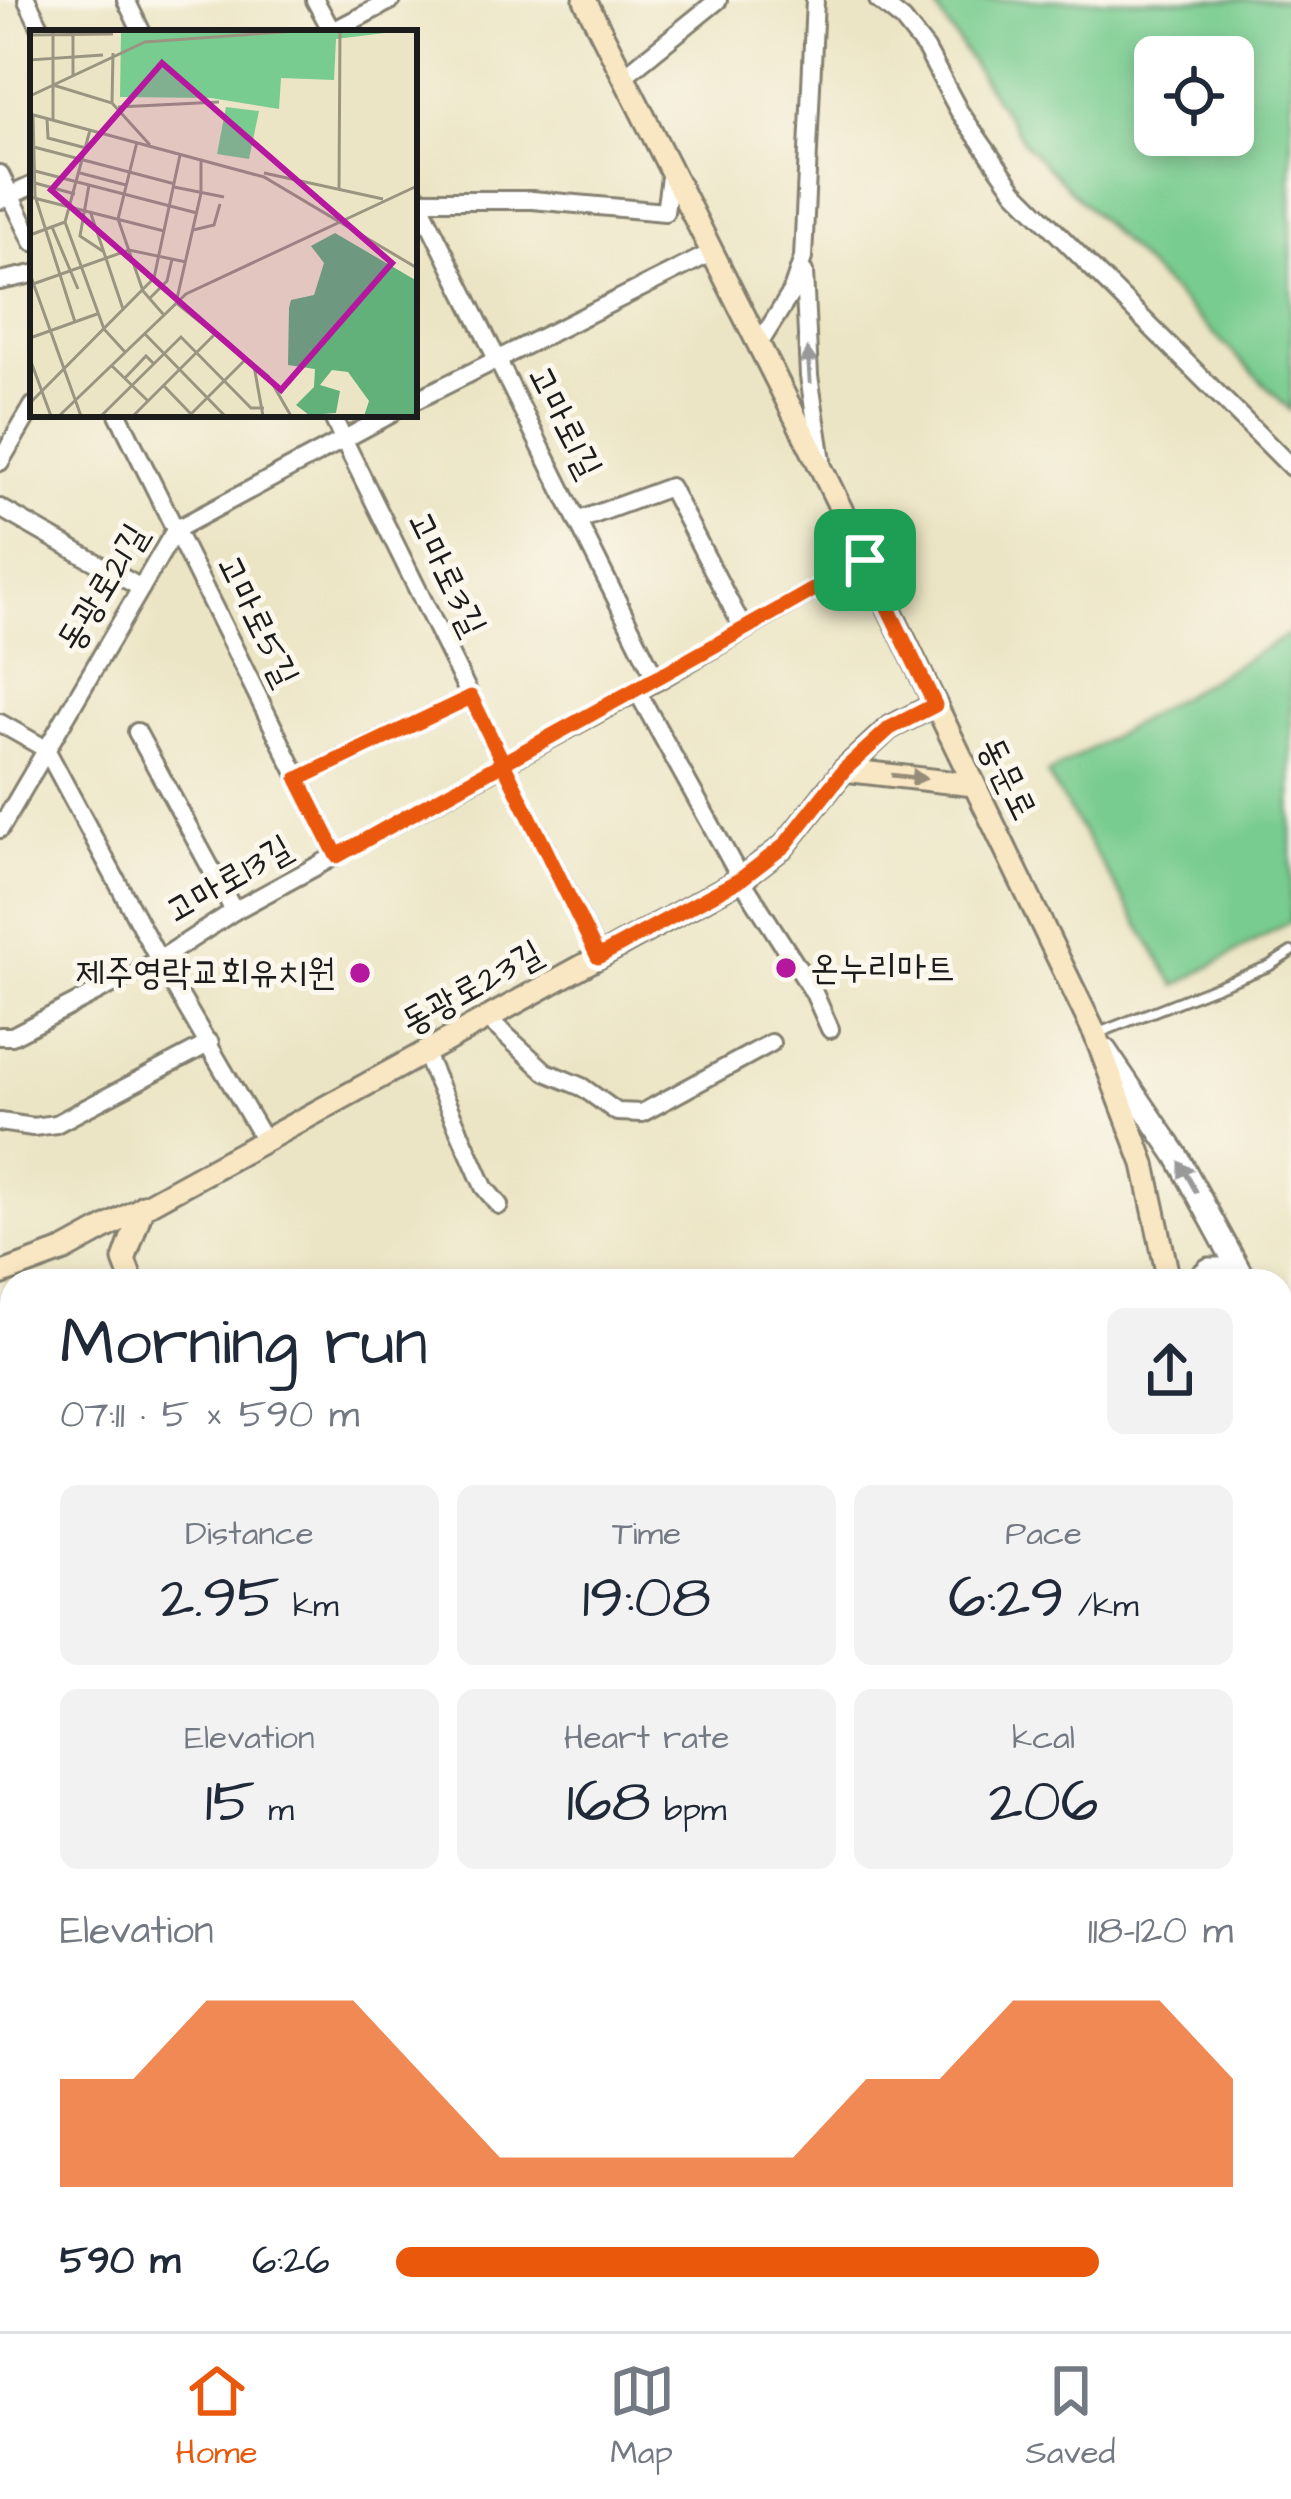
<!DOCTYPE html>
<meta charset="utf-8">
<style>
body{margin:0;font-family:"Architects Daughter","Poor Story",sans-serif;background:#f2f2f3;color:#1f2937;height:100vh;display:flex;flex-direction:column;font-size:45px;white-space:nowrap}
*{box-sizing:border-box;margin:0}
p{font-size:39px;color:#747a83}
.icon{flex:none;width:66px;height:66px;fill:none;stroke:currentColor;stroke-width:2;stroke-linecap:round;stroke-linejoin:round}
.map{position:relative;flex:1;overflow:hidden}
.drawer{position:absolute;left:0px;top:1269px;width:1293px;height:1062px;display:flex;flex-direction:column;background:#fff;border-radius:36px 36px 0 0;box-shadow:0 6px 18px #0003}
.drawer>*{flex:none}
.controls{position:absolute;left:1134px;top:36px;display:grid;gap:24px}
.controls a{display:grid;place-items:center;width:120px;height:120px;border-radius:18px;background:#fff;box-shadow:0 6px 18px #0003;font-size:60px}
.pin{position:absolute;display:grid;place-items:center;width:102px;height:102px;color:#fff;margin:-51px;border-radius:24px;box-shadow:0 6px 18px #0006}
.round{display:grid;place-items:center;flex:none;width:126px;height:126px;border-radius:18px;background:#f2f2f3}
.headline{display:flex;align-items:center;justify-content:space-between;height:204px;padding:0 60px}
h1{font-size:66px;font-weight:600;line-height:90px}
.stats{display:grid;grid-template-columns:repeat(3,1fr);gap:18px;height:204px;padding:12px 60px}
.stats div{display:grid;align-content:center;border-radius:18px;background:#f2f2f3;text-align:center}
.stats b{font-size:60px;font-weight:600}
.stats small{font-size:33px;font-weight:400}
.stats p{font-size:33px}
.chart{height:336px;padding:24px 60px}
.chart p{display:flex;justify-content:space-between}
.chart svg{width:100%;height:216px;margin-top:12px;fill:#ea580c;opacity:.7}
ul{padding:0 60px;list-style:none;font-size:39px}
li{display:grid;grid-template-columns:192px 144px 1fr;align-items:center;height:90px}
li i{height:30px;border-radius:15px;background:#ea580c}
.tabs{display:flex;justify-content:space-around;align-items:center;height:168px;border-top:3px solid #e0e1e3;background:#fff;font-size:33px;color:#747a83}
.tabs a{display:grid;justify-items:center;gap:6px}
.tabs .active{color:#ea580c}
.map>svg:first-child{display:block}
</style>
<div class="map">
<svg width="1291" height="2331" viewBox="0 0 1291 2331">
<rect width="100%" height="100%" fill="#fbf7ec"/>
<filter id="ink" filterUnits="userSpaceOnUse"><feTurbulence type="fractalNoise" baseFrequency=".00833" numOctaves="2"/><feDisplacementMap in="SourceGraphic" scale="24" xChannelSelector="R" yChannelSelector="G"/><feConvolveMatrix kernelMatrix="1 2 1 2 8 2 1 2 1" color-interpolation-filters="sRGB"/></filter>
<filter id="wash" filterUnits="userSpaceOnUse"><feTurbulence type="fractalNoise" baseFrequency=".004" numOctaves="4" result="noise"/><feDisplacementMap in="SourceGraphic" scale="48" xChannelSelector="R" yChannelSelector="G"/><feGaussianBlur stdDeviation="2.7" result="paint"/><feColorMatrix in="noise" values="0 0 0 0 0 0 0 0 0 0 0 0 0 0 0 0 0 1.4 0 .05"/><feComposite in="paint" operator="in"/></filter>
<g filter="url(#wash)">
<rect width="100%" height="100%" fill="#ece5c5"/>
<g fill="#78cc8f" stroke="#4a7456" stroke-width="3" fill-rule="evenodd">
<path d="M931 0H1291V411L1026 146ZM1155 57H1233V135H1155Z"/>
<path d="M1291 633V921L1176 986 1047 774Z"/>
</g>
<path fill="#62b07a" stroke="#3f664b" stroke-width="3" d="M1281 2223C1289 2260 1291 2294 1285 2331H260L255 2319H1281Z"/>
</g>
<g filter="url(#ink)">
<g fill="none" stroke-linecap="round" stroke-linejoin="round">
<g stroke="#848070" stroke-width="14">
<g id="service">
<path d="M1096 1034 1269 966 1291 952"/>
<path d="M0 2290 12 2293"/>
<path d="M86 2319 105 2331"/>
</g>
</g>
<g stroke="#848070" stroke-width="22">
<g id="minor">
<path d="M27 0 43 33"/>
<path d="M126 0 142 33"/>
<path d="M315 0 333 33"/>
<path d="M878 0 903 20 926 49 959 111 1015 191 1291 467"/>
<path d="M329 33 392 0"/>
<path d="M624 76 718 0"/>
<path d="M0 174 33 242"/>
<path d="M414 192 657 681"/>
<path d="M1 200 33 185"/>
<path d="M418 200H532L665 212 671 170"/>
<path d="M804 272 809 376 822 461"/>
<path d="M0 281 33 274"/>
<path d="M759 344 791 293 803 258 815 0"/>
<path d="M414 401 713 252"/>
<path d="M118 414 337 856"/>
<path d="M331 414 599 957"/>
<path d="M0 462 33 406"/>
<path d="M0 508 141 588"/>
<path d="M577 521 670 487 744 630"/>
<path d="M637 691 741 879 814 993 830 1029"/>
<path d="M0 723 46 749 159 960 264 1140"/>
<path d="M137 732 234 911"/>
<path d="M298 779 471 697"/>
<path d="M0 829 175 530 391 414"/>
<path d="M487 1018 546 1072 582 1087 617 1112 642 1113 771 1043"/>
<path d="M0 1036H12L159 960 234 911 657 681 865 560"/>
<path d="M424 1052 484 1187 499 1205"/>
<path d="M0 1122 33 1127 56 1124 210 1043"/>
<path d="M0 1973 12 1974"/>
</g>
</g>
<g stroke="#848070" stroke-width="27">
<g id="tertiary">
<path d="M1105 1050 1177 1156 1245 1281"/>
<path d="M1196 1281 1209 1269H1227L1244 1279"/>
<path d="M1281 1341 1291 1358"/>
<path d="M0 2063 12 2039"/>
</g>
</g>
<g stroke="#848070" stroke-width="27">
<g id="secondary">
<path d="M585 0 824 474 1095 1034 1144 1164 1169 1281"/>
<path d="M844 770 974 785"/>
<path d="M0 1274 65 1250 741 879 784 846 844 770 889 728 935 705"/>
<path d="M132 1281 124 1260 143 1206"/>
<path d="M1281 1687 1291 1702"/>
<path d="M0 1725 12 1953"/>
<path d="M1281 1813 1291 1817"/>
<path d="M1281 1878 1291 1932"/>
<path d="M0 2250 12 2197"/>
</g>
</g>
<use href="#service" stroke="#fff" stroke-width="8"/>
<use href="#minor" stroke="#fff" stroke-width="16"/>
<use href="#tertiary" stroke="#fff" stroke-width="21"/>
<use href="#secondary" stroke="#f9e7c3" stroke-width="21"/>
</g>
<defs><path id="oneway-solid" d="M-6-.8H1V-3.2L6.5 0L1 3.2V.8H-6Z" transform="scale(3)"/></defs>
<g fill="#999">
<use href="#oneway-solid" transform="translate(809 366) rotate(-94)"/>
<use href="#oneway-solid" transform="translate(1188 1177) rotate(-119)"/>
</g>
<use fill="#968c78" href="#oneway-solid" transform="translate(909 777) rotate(6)"/>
</g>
<g fill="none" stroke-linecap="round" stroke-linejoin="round" filter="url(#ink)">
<g stroke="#fff" stroke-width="24">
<path id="route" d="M865 560C690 662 512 756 337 856L298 779 471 697 598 957 741 879 784 846 844 770 890 728 935 705 865 560"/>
</g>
<use href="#route" stroke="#ea580c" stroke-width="15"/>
</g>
<g fill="#b5179e" stroke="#fbf7ec" stroke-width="4.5">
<circle cx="786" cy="968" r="12"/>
<circle cx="360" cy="973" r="12"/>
</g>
<g text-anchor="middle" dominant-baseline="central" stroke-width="10" stroke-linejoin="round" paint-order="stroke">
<g font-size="36" fill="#1c1c1c" stroke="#fbf7ec">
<text transform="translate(564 422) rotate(63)">고마로1길</text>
<text transform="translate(446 574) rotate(64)">고마로3길</text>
<text transform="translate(103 588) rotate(-59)">동광로21길</text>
<text transform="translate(257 621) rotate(64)">고마로5길</text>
<text transform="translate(1007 779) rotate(64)">동문로</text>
<text transform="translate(229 880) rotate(-30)">고마로13길</text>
<text transform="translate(472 988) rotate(-29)">동광로23길</text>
</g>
<g font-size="36" fill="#1c1c1c" stroke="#fbf7ec" text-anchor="start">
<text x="810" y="968">온누리마트</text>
<text x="336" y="973" text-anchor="end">제주영락교회유치원</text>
</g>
</g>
<g transform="translate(30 30)">
<rect width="387" height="387" fill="#ece5c5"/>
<path d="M91 1H371L306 9 304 50 251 48 249 79 181 68 90 67ZM196 77 229 81 219 129 187 124Z" fill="#78cc8f"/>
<path d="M305 203 387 251V386H334L339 371 318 342 302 340 290 355 310 361 306 383 279 385 266 375 284 357 285 339 258 335 259 278 261 270 284 265 294 233 281 216Z" fill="#62b07a"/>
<path fill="none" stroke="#999581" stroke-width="3" d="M0 5 83 4M0 22V30L73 25M43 45V1M23 55 82 73 120 115M0 66 115 12 267 1M82 73 83 23M88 77 189 72M0 84 234 147 387 238M3 85 5 166 45 292M17 89 18 108 56 118M23 90V1M60 100 35 192 74 299 95 322M107 112 88 189 113 261 133 284M0 116 145 154M171 129V163L146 273 238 346 261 386M5 141 167 183M50 143 96 155M234 143 353 169M5 153 45 164M59 155 50 206 74 222M144 157 194 167M309 158 310 1M0 167 134 201M60 181 93 279M22 197 48 259M163 200 184 195 190 174M0 205 35 192M0 244 51 386M3 254 99 220 156 232M120 268 137 251 142 229M114 303 195 386M0 308 67 284M0 329 21 386M81 335 117 370M224 336 233 386M95 348 116 326 124 334M134 356 161 384M0 373 124 248 150 125M29 386 156 264 387 156M71 386 151 307 221 378H234M103 386 185 304M159 386 217 328"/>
<path fill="#b5179e" fill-opacity="0.15" stroke="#b5179e" stroke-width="6" d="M132 33 362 233 251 360 21 160Z"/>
<rect width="387" height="387" fill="none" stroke="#1c1c1c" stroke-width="6"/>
</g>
</svg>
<div class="controls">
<a><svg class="icon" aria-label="locate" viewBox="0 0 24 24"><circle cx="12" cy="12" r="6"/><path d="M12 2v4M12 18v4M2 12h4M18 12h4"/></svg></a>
</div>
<div class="pin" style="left:865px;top:560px;background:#1e9e55"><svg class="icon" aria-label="arrive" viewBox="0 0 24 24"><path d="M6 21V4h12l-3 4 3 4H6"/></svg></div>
<section class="drawer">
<div class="headline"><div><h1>Morning run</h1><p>07:11 · 5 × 590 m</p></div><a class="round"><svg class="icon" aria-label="share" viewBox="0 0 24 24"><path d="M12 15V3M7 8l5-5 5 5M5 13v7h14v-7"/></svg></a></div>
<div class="stats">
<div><p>Distance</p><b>2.95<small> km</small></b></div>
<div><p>Time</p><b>19:08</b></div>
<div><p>Pace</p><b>6:29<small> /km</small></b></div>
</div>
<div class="stats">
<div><p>Elevation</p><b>15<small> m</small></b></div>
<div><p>Heart rate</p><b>168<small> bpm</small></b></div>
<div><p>kcal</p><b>206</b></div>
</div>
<div class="chart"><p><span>Elevation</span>118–120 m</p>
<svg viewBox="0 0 160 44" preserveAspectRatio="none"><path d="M0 44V22L10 22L20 6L30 6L40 6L50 22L60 38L70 38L80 38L90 38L100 38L110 22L120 22L130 6L140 6L150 6L160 22V44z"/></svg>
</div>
<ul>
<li><b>590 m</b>6:26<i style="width:84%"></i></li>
</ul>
</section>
</div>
<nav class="tabs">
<a class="active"><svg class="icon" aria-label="home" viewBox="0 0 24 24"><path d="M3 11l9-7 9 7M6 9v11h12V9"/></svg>Home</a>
<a><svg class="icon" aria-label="map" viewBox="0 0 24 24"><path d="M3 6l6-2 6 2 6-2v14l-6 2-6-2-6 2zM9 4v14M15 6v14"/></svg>Map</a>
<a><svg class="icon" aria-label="saved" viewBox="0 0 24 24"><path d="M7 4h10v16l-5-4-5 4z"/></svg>Saved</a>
</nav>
